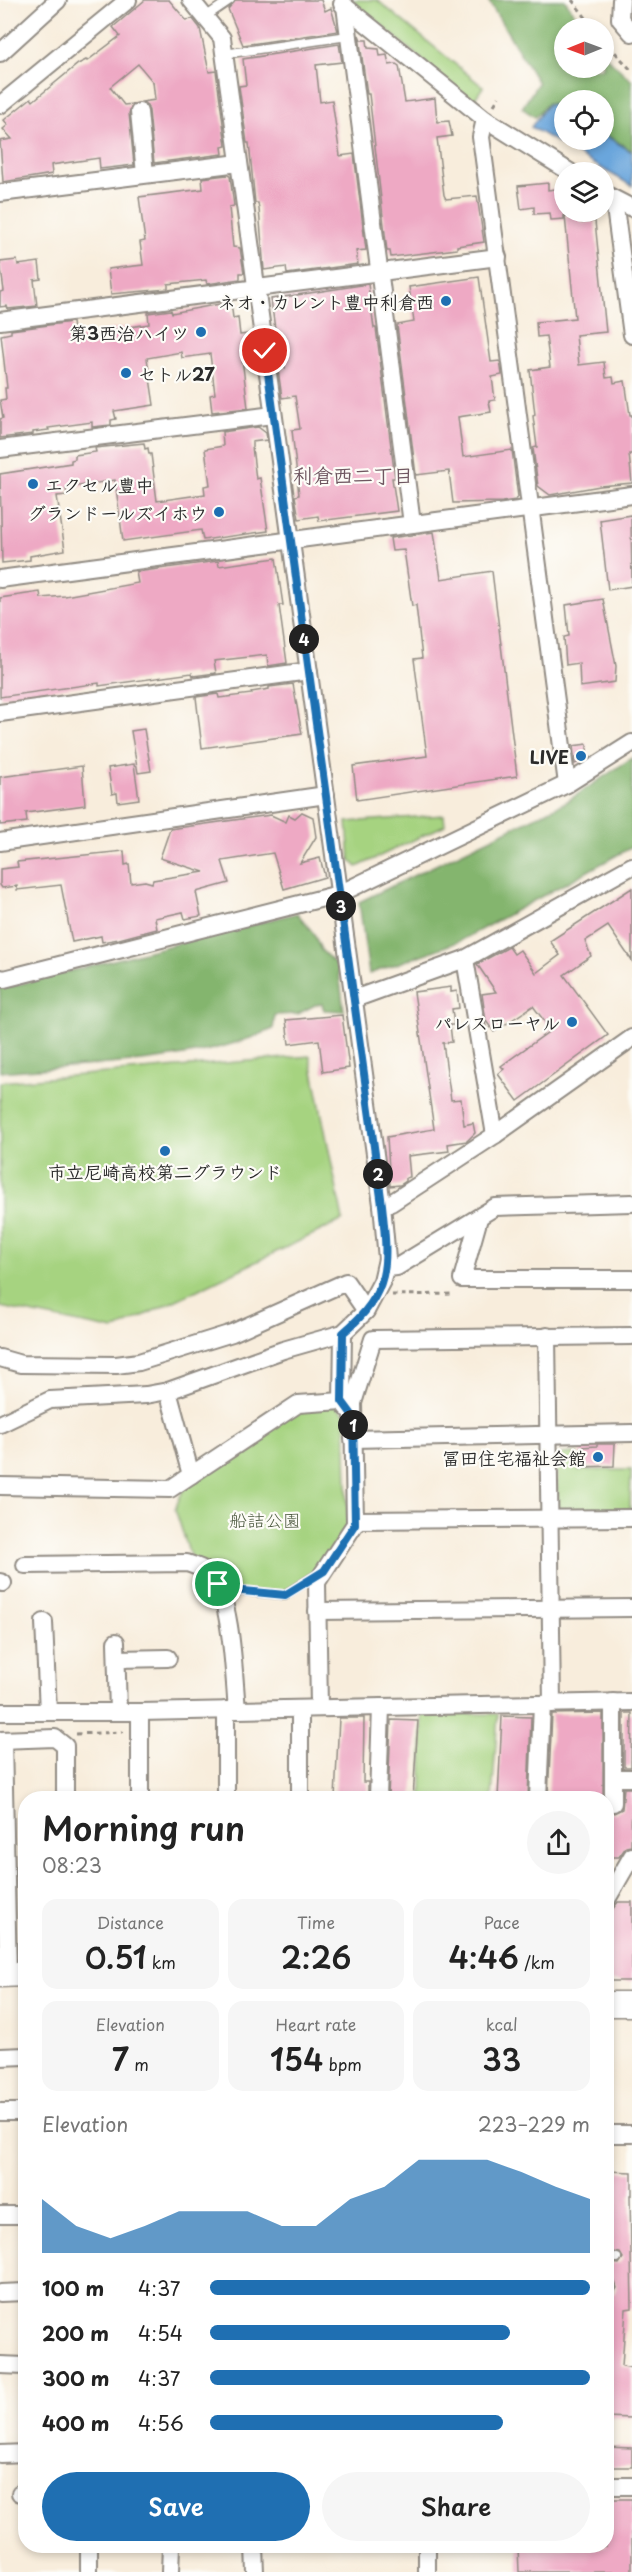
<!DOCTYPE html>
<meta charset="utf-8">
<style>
body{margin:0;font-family:"Playpen Sans","Klee One",sans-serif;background:#f6f6f6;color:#222;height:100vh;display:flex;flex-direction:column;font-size:22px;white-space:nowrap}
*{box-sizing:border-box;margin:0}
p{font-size:20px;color:#767676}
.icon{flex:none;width:33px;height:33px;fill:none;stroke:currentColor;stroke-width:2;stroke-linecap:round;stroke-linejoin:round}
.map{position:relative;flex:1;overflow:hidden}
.sheet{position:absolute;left:18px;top:1791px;width:596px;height:762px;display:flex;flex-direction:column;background:#fff;border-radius:24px;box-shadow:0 3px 9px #0003}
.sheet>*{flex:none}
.needle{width:39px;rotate:269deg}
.buttons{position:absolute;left:554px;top:18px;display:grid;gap:12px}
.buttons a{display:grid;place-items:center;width:60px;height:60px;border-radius:50%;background:#fff;box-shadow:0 3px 9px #0003;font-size:30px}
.pin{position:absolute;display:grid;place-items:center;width:51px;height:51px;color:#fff;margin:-26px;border:3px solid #fff;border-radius:50%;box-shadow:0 2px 6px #0007}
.km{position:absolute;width:30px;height:30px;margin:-15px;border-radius:50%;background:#222;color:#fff;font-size:16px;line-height:30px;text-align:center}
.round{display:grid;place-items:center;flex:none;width:63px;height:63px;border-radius:32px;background:#f6f6f6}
.overview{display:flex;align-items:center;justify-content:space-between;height:102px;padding:0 24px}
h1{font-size:33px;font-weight:600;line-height:45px}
.figures{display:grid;grid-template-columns:repeat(3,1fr);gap:9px;height:102px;padding:6px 24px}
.figures div{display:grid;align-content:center;border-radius:15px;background:#f6f6f6;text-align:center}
.figures b{font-size:30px;font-weight:600}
.figures small{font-size:16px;font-weight:400}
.figures p{font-size:16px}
.chart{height:168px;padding:12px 24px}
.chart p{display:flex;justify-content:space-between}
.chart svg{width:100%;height:108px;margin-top:6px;fill:#1f6fb2;opacity:.7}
.primary-button{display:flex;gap:12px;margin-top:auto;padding:12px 24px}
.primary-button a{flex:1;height:69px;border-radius:36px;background:#1f6fb2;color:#fff;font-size:24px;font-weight:600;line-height:69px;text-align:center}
.primary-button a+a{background:#f6f6f6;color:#222}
ul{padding:0 24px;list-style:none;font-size:20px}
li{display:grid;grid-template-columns:96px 72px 1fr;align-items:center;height:45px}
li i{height:15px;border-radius:8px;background:#1f6fb2}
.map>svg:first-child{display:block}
</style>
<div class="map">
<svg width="632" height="2572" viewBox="0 0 632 2572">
<rect width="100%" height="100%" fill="#fdfcf7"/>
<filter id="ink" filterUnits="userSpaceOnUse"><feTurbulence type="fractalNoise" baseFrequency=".0167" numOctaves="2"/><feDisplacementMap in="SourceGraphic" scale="12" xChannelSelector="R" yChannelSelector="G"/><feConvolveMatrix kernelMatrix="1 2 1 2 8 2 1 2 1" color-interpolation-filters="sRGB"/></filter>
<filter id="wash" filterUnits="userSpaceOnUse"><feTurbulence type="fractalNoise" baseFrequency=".008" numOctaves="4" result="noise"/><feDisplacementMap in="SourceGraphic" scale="24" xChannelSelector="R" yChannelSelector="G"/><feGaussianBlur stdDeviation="1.35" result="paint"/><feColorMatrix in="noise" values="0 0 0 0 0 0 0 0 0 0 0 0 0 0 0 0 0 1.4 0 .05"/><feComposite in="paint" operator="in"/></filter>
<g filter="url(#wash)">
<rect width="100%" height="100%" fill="#f8eddc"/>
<g fill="#a6d380" stroke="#687f56" stroke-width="1.5">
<path d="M352 0H377L483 87 472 103Z"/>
<path d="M444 815 445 825 357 867 350 860 347 822Z"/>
<path d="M310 1056 343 1220 114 1330 0 1307V1082Z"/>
<path d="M336 1405 345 1414 348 1524 310 1582 285 1597 230 1592 191 1558 175 1509 183 1490 299 1407Z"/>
<path d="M577 1453 578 1470H631L630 1509 562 1510 557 1503V1454Z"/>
<path d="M422 1714H498L492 1798H422Z"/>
</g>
<g fill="#84b56e" stroke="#58704c" stroke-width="1.5">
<path d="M488 0H565L584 28H564V68H603V54L632 81V151L603 133V100H564V105L548 103 535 117 522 108 538 83Z"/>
<path d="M632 758V847L460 941 369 974 359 902 566 802Z"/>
<path d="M297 913 314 934 321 950 338 966 344 1011 324 1010 322 1004 315 1005 298 1014 275 1015 273 1029C191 1066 89 1064 0 1072V986H12Z"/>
</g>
<path fill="#6ba6dc" stroke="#4b6884" stroke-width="1.5" d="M548 104 564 106V140H603V134L632 152V186L531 127Z"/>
<g id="blocks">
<g fill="#eea9c4">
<path d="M145 0H169L186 20 193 19 200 28 209 72 216 71 226 146 222 147 223 154 154 163 149 111 147 105 142 102 155 100 153 82 138 64 110 87 124 105 133 104 129 113 134 165 100 169 99 158 51 165 52 174 3 182 0 141 12 139 3 129 8 125 4 120 31 98 33 101 78 64 86 60 87 61 120 36 113 27Z"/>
<path d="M236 0H321L325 11 331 8 338 31 243 45 228 9Z"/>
<path d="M359 35 361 40H367L368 48 379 49 380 56 387 55 389 65 396 64 399 66 405 102 435 98 437 122 449 121 452 136 437 138 444 195 446 199 477 196 484 242 457 246V249L391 257 390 251H387L369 94H367Z"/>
<path d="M339 44 342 62 316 65 320 102 332 100 340 156 354 154 366 250 356 251 358 264 287 274 286 267 264 270 259 209 258 203H255L249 143H247L239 86 246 85 243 59Z"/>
<path d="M227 175 230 176 234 206 229 207 233 247 240 248 244 273H240V279L207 284 206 280 168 284V289L111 294 108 269 143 265 140 242 145 241 139 197 203 189 202 178Z"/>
<path d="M548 183V190L564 188V219L551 220 550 213 534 214V207L521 209 518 186Z"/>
<path d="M581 215 582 223 595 221 606 332 576 335 579 365 604 362 606 378 613 377 614 383 625 381 630 415H632V454H629L632 483 600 486 550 495 538 486 533 448 537 447 533 416 535 415 530 370 550 367 546 336 537 337 536 322 575 318 565 216Z"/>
<path d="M17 260 18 265 39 262 41 279 34 280 37 306 8 309 7 306 0 307V292L4 291 0 262Z"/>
<path d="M479 277 491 362 500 361 502 375 492 377 495 400 489 401 491 412 458 417 463 457 512 450 518 497 516 500 502 502 453 503 449 471 416 475 397 325 414 322 409 287Z"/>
<path d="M368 284 374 328H376L395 478H392L397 511 319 521 318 516 299 519 295 496 299 495 292 430 300 429 295 396 282 398 278 369 285 368 280 336 276 337 271 299Z"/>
<path d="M231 302 233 318 238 317 240 335 248 334 250 349 241 350 248 408 212 412 210 395 215 394 210 354 182 358 181 352 147 358 154 405 114 411 116 419 111 420V425L92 427V422L48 428 49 430 33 432V434L0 438V419L3 418 0 400 6 399 5 388H7L1 335 11 333V330L72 322 74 339 103 334V331L149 324 148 313 171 310 172 313Z"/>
<path d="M258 427 266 433 267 440 252 442V447L256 479 260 478 268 531 203 540 201 530 123 541 115 480 66 488 67 495 57 496 65 550 30 556V560L2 563 0 474 71 463V460L75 459V455L96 452 95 448 144 443 145 449 148 448 149 454H151L157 501 205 494 204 486 210 485 205 449 223 446 222 432Z"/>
<path d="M631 515 632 586 608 590 600 520Z"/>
<path d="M434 532 441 579 492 571 517 776 357 800 353 766 427 756 414 659 422 658 416 605 412 606 404 550 392 551 390 538Z"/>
<path d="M276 558 283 605H279L287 663 268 666 267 655 214 661 216 673 193 676 192 673 99 686V683L0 697V598L40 592 41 598 65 596 138 583 136 572 218 561 219 566Z"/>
<path d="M603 599 616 666 615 682 580 687 579 663 566 665 564 637 569 636 566 605Z"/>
<path d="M293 684 302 734 202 748 196 697 218 694 219 698 252 694 251 692 269 689V687Z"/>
<path d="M144 729 151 771 138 773 131 731Z"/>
<path d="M587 744V759L575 764 573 746Z"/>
<path d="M134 764 139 799 118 802 117 793 112 794 108 768Z"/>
<path d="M82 766 85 805 26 813 27 822 0 825V777Z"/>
<path d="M302 812 313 817 316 837 300 863 320 858 325 877 284 889 273 853 222 861 229 883 196 892 201 916 185 919 183 912 155 918 157 929 119 939 102 942 101 936 72 942 61 885 17 890V886L2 888 0 885V869L18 867 17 862 124 851 125 865 129 864 131 883 145 881 152 883 153 880 204 872 160 858 170 829 271 815 286 822 289 815 295 818Z"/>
<path d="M632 888V961L608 926 585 941 591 956 564 975 608 1035 518 1101 498 1074 504 1069 501 1066 551 1030 533 1006 494 1032 486 1021 482 994 496 992 477 964 509 947 514 954 520 950 536 973 560 955 550 941Z"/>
<path d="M451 987V992L457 991 459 1008 452 1009 454 1025H450L452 1042 443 1043 451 1100 461 1099 464 1125 473 1123 475 1133 467 1141 448 1144 449 1151 408 1156 410 1177 406 1178V1181L400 1185 390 1186 387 1137 434 1129 414 992Z"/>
<path d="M342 1015 349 1068 323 1072 319 1040 289 1044 286 1020Z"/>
<path d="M597 1444H615L614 1466 581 1467V1447L597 1446Z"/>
<path d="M603 1713V1798H548L552 1714Z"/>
<path d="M624 1713H632L631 1767H624Z"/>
<path d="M502 1716 531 1717 528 1797 525 1798H498Z"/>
<path d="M339 1718H364L363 1782H368V1798H335Z"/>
<path d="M391 1720 418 1721 413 1798H388Z"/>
<path d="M624 1788H632L631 1846 626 1847 619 1857H606V1810L614 1813 622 1809Z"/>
<path d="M618 1902H632V1981H606V1911L612 1910Z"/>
<path d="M606 2171 632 2172V2195H630L632 2308 626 2309 622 2366 632 2368V2418L606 2417V2293H614L617 2288 615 2282 606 2281V2263L619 2264 623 2258 620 2253 606 2251Z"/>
<path d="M606 2447 632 2448V2467H606Z"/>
<path d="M606 2499H632V2572H519L518 2547 606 2546Z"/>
</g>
</g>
</g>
<g filter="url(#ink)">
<use href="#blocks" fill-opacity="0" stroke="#928c84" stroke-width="1.5"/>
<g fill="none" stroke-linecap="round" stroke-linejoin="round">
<g stroke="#928c84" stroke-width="11">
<g id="lane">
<path d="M205 17 230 0"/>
<path d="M224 54 348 36"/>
<path d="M218 1584 233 1590 284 1595 320 1573"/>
<path d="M606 2257 617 2258"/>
<path d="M606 2287H611"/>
</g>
</g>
<g stroke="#928c84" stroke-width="20">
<g id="street">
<path d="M621 0 620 19 632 33"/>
<path d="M342 4 485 119 570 172"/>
<path d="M345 6 412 524"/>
<path d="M0 53 58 0"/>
<path d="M0 105 128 0"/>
<path d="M139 112 145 174"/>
<path d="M485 119 481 137 567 784"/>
<path d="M0 193 239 163"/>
<path d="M603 193 632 208"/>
<path d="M614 200 632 335"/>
<path d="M0 321 498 257"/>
<path d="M0 449 273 415"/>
<path d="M0 579 632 495"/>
<path d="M0 713 309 671"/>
<path d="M0 842 326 795"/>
<path d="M465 959 495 1135"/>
<path d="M0 978 4 979 339 894 567 784 632 743"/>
<path d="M354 999 465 959 632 866"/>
<path d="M382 1205 391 1203 495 1135 632 1038"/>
<path d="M479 1218 462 1279H632"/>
<path d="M386 1268 397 1267 495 1207 632 1203"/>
<path d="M343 1333 342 1401 347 1408"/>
<path d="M547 1336 552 1704"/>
<path d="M0 1358 21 1364 116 1365 139 1362 232 1333 346 1282 366 1311"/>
<path d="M0 1424 50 1400 146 1395 168 1391 283 1350 343 1333 366 1311 382 1281 387 1259 382 1205 222 38 191 0"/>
<path d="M353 1439 632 1433"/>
<path d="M191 1475 298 1404 342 1401"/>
<path d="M0 1486 170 1489 191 1475 168 1391"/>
<path d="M355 1520 632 1518"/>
<path d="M25 1565 187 1563C196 1566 205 1569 211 1575 232 1596 234 1679 237 1710"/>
<path d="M0 1582 3 1583"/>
<path d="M317 1611 632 1608"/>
<path d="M44 1622 48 1712"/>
<path d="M116 1642 118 1712"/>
<path d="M117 1659 168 1658"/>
<path d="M319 1708 317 1582 355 1524 353 1403 373 1339 632 1336"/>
<path d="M300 1709V1798"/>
<path d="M226 1710V1798"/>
<path d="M0 1712H140L632 1702"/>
<path d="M140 1712V1798"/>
<path d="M0 1740 55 1738 65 1746V1798"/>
<path d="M3 1740 8 1975"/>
<path d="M613 1778H632"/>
<path d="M378 1798 381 1707"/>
<path d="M538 1798 542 1704"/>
<path d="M613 1803V1702"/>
<path d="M606 1901 632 1856"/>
<path d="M0 2057 26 2056"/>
<path d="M0 2112H26"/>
<path d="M606 2134H632"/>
<path d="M0 2215H26"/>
<path d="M0 2293 26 2292"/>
<path d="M0 2365 26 2366"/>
<path d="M0 2454 26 2453"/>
<path d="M606 2486H632"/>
<path d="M20 2493H26"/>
<path d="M89 2546V2572"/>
<path d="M254 2546 255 2572"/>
<path d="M170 2572 171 2546"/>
<path d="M427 2572V2546"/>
</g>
</g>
<g stroke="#928c84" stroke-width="27">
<g id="secondary">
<path d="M0 1975 26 1974"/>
<path d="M606 2004H632"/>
</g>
</g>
<g stroke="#928c84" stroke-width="3" stroke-dasharray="4.5 4.5" stroke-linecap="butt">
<path d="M572 0 594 28"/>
<path d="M603 39 632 71"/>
<path d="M494 105 499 97"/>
<path d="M392 1295 454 1294"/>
<path d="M76 1734 123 1732"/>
</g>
<use href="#lane" stroke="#fff" stroke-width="8"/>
<use href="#street" stroke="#fff" stroke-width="16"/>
<use href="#secondary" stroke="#fff" stroke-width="24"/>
</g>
</g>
<g fill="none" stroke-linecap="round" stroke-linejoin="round" filter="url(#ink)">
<g stroke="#fff" stroke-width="12">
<path id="route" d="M218 1584 233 1590 285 1595 324 1571 355 1524 353 1416 342 1401 343 1333C392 1292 388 1263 382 1205L265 351"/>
</g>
<use href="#route" stroke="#1f6fb2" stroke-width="8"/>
</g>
<g fill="#1f6fb2" stroke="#fdfcf7" stroke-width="2">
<circle cx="446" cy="301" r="6"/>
<circle cx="201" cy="332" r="6"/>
<circle cx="126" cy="373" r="6"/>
<circle cx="33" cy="484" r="6"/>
<circle cx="219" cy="512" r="6"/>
<circle cx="581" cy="756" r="6"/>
<circle cx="572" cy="1022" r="6"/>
<circle cx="165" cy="1151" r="6"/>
<circle cx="598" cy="1457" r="6"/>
</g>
<g text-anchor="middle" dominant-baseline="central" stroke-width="4.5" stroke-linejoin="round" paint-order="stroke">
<g font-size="18" font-weight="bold" fill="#2b2b2b" stroke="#fdfcf7" text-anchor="end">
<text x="434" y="301">ネオ・カレント豊中利倉西</text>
<text x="189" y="332">第3西治ハイツ</text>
<text x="138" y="373" text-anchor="start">セトル27</text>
<text x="45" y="484" text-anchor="start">エクセル豊中</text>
<text x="207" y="512">グランドールズイホウ</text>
<text x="569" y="756">LIVE</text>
<text x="560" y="1022">パレスローヤル</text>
<text x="165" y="1171" text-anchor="middle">市立尼崎高校第二グラウンド</text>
<text x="586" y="1457">冨田住宅福祉会館</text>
</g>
<g font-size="18" fill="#505d44" stroke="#fdfcf7">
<text x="265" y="1519">船詰公園</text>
</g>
<g font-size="20" font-weight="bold" fill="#6f5761" stroke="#fdfcf7">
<text x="353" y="475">利倉西二丁目</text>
</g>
</g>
</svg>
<div class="buttons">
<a><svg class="needle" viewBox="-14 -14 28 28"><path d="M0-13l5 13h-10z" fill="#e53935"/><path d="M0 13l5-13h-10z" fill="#767676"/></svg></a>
<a><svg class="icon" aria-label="locate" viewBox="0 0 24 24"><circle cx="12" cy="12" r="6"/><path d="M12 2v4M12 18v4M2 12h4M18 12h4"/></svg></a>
<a><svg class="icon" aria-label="layers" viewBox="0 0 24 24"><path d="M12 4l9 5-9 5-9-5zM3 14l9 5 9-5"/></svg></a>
</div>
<div class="pin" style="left:218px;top:1584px;background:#1e9e55"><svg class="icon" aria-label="arrive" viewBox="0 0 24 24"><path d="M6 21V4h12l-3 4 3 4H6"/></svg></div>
<div class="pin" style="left:265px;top:351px;background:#d93025"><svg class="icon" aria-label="check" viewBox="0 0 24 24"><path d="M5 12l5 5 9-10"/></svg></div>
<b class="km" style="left:353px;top:1425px">1</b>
<b class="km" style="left:378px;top:1174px">2</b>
<b class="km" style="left:341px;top:906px">3</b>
<b class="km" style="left:304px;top:639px">4</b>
<section class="sheet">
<div class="overview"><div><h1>Morning run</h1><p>08:23</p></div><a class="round"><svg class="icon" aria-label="share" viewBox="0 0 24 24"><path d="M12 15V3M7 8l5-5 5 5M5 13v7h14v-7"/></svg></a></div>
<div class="figures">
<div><p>Distance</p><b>0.51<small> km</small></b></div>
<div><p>Time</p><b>2:26</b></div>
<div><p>Pace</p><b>4:46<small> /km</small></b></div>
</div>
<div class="figures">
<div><p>Elevation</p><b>7<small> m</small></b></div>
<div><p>Heart rate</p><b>154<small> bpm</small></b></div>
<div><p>kcal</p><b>33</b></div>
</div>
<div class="chart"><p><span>Elevation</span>223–229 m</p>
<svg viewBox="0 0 160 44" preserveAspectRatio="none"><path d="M0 44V22L10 33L20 38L30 33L40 27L50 27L60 27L70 33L80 33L90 22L100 17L110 6L120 6L130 6L140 11L150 17L160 22V44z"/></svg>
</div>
<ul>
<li><b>100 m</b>4:37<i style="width:100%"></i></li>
<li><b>200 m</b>4:54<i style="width:79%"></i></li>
<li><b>300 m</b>4:37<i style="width:100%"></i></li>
<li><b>400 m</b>4:56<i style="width:77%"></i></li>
</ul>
<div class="primary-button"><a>Save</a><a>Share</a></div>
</section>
</div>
